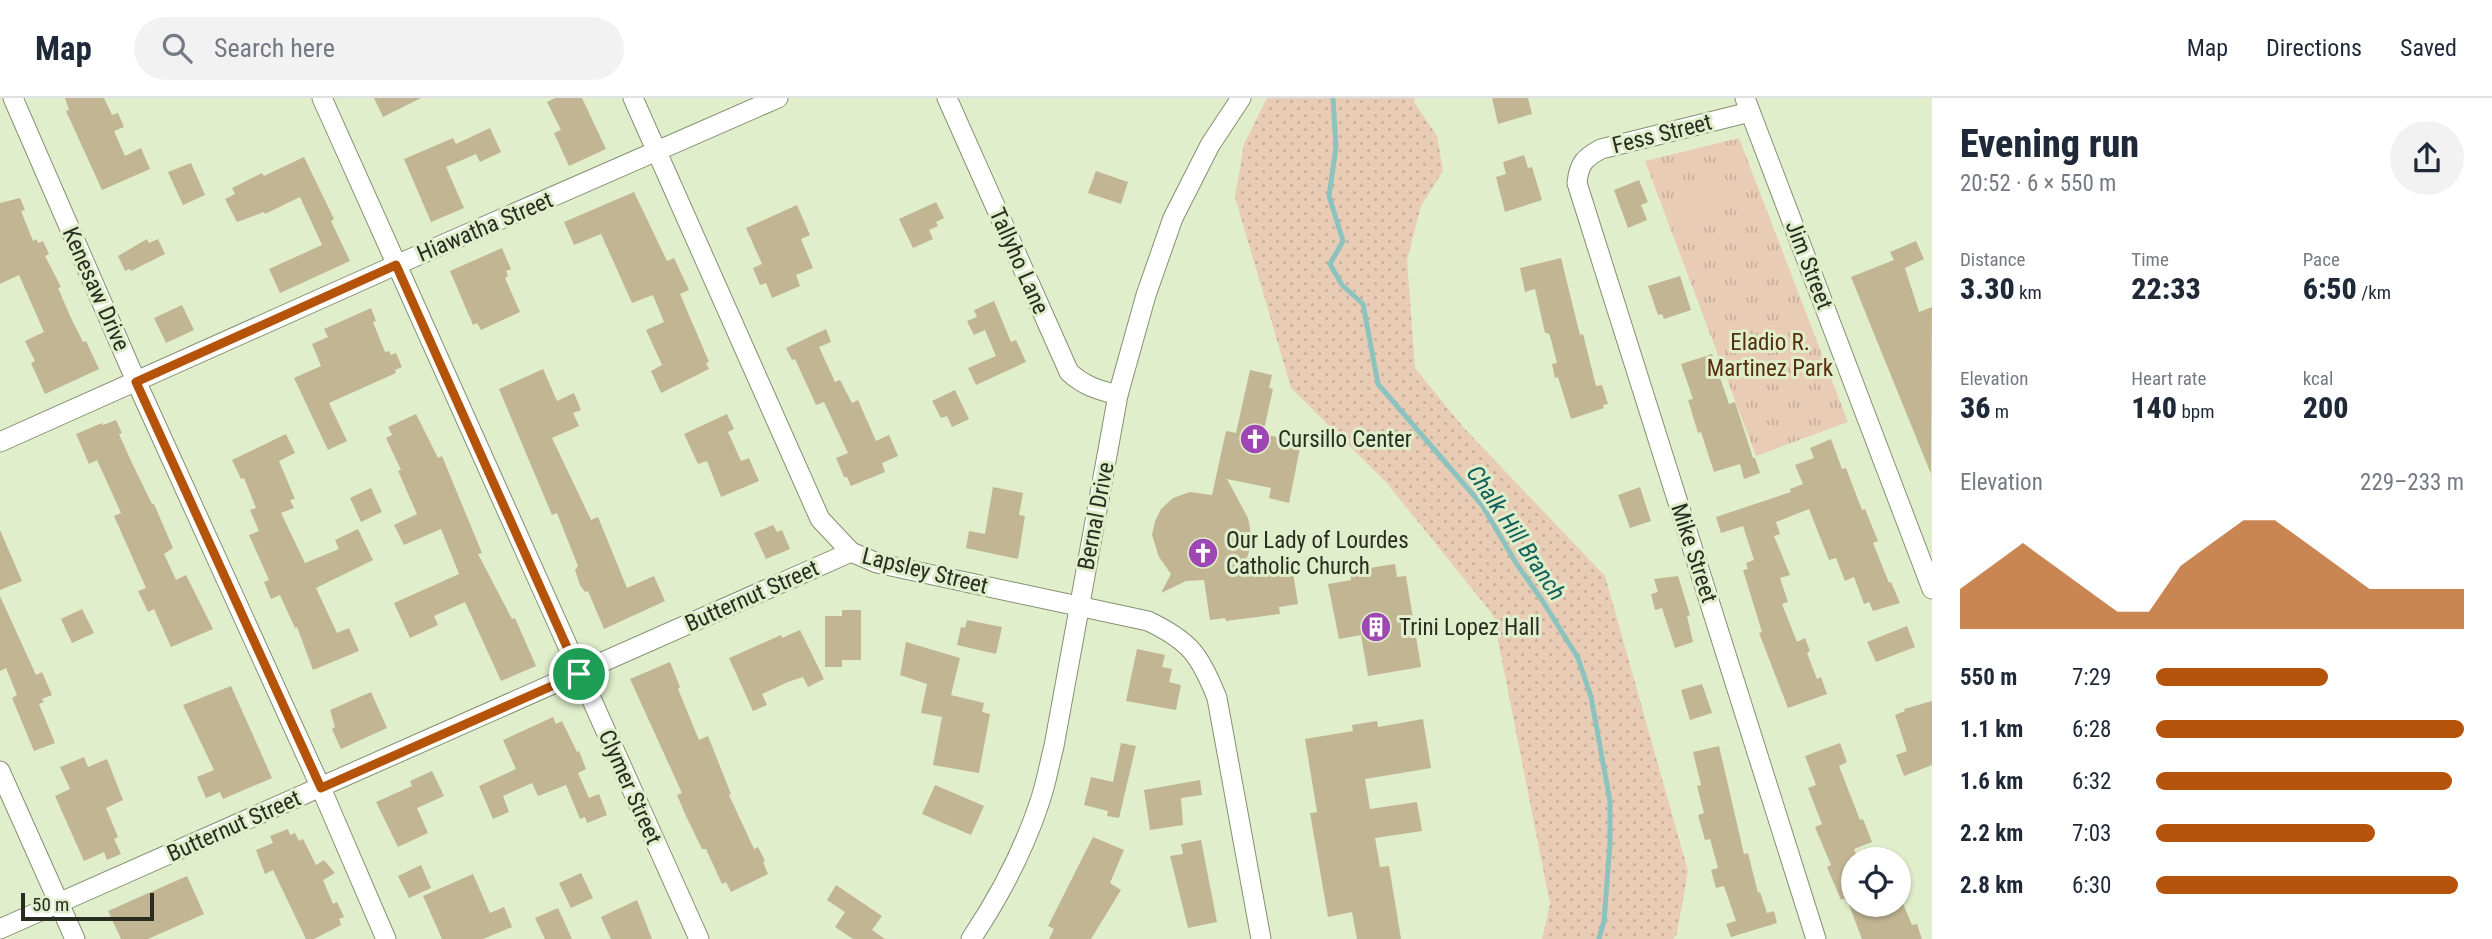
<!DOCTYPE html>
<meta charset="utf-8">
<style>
body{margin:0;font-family:"Roboto Condensed",sans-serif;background:#f2f2f3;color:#1f2937;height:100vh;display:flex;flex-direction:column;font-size:26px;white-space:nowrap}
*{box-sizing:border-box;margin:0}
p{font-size:23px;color:#747a83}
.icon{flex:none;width:38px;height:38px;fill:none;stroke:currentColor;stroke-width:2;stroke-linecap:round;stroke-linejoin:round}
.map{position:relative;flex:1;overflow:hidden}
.drawer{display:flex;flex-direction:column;background:#fff;width:560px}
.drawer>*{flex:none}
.tools{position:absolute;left:1841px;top:749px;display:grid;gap:14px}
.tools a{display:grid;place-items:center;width:70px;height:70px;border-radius:50%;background:#fff;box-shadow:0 2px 5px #0004;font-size:35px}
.scale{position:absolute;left:21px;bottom:18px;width:133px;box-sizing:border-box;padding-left:7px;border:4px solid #292d20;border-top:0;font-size:19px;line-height:24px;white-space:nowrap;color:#292d20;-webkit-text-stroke:5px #e1eecc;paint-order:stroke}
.pin{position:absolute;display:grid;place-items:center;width:60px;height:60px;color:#fff;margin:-30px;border:4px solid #fff;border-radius:50%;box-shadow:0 2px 7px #0007}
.round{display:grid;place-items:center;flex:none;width:74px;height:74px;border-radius:37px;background:#f2f2f3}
.head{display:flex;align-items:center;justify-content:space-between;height:119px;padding:0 28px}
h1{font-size:38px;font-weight:800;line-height:52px}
.figures{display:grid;grid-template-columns:repeat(3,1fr);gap:10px;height:119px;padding:7px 28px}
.figures div{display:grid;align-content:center}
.figures b{font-size:30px;font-weight:800}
.figures small{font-size:19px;font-weight:400}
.figures p{font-size:19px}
.chart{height:196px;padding:14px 28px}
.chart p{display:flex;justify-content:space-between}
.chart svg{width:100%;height:126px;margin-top:7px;fill:#b45309;opacity:.7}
ul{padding:0 28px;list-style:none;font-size:23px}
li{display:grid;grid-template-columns:112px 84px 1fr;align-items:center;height:52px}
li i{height:18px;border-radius:9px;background:#b45309}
header{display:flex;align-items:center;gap:42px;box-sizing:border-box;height:98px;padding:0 35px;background:#fff;border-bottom:2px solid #e0e1e3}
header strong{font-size:33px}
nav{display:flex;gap:38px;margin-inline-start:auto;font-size:24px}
.search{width:490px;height:63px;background:#f2f2f3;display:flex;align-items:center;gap:18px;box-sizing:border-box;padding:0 24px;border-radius:38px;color:#747a83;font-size:26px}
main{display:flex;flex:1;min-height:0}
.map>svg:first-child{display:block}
</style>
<header>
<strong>Map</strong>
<div class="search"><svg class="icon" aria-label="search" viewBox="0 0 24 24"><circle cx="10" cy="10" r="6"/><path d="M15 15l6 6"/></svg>Search here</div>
<nav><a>Map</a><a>Directions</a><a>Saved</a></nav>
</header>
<main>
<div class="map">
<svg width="1932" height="841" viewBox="0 0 1932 841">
<defs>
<pattern id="grass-dots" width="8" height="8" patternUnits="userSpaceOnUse" patternTransform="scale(1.75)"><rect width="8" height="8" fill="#e9ccb6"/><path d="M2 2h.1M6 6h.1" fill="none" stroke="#c8b09c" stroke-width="1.8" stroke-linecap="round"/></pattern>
<pattern id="park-tufts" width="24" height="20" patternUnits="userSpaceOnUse" patternTransform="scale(1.75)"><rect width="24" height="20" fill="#e9ccb6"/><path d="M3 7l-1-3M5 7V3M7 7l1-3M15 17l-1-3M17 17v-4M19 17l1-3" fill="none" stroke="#c8b09c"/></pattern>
</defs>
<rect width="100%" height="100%" fill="#e1eecc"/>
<path fill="url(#grass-dots)" d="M1267 0H1415L1414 4 1437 38 1443 73 1421 108 1407 162 1415 270 1463 329 1605 478 1688 773 1677 835 1673 841H1542L1550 806 1493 517 1386 384 1291 290 1235 99 1244 46Z"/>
<path fill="url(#park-tufts)" d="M1739 40 1848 324 1756 358 1645 63Z"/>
<path fill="#e9ccb6" d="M1724 84 1732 107 1679 126 1670 103Z"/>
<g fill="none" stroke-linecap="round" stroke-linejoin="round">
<path stroke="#8bc4bf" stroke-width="5" d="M1333 0 1336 49 1329 98 1343 143 1330 166 1342 187 1363 206 1378 286 1482 407 1516 465 1542 502 1578 560 1591 599 1610 703V744L1604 823 1599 841"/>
</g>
<g fill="#c1b594">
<path d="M65 0H104L112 17 118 15 124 29 114 33 125 58 141 50 150 71 102 92 66 13 69 12Z"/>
<path d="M374 0H421L383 19Z"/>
<path d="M555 0H582L606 51 569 68 554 35 561 32 547 4Z"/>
<path d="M1492 0H1528L1532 16 1498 26Z"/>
<path d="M490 30 501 54 480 64 476 56 446 69 464 110 431 124 404 61 453 40 456 46Z"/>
<path d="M1524 57 1528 70 1532 69 1542 102 1505 114 1496 79 1506 76 1503 64Z"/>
<path d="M304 59 334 121 331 123 350 163 280 195 269 171 322 147 300 99 265 116 264 114 237 124 225 101 235 96 232 90 262 75 264 78Z"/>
<path d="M191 65 205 97 183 107 168 74Z"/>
<path d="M1096 73 1128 84 1121 106 1088 95Z"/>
<path d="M1639 82 1648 104 1641 107 1647 122 1628 130 1614 92Z"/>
<path d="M634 94 667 163 674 160 689 192 680 196 709 264 706 265 709 271 661 295 651 273 662 267 646 232 664 224 653 197 632 205 601 136 574 147 564 124Z"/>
<path d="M20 100 25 112 21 113 33 143 37 141 38 145 43 143 49 156 45 158 61 189 58 190 71 220 83 244 86 243 99 271 45 296 31 265 35 263 25 243 44 234 19 177 0 186V105Z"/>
<path d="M936 104 944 120 936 124 938 128 929 132 933 141 913 150 899 121Z"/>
<path d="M797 107 810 137 801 141 813 170 796 177 800 188 772 200 766 185 760 187 753 170 762 166 746 130Z"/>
<path d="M147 141 149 145 158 141 165 156 131 173 130 171 125 173 118 158Z"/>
<path d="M1916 143 1924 161 1905 170 1919 214 1932 209 1931 376 1851 179 1894 162 1890 154Z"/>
<path d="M502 150 511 171 506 173 508 178 505 180 520 214 481 232 477 225 473 227 450 173Z"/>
<path d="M1561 160 1580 237 1583 236 1596 288 1602 287 1608 306 1603 307 1604 310 1571 321 1558 279 1555 280 1552 266 1557 265 1550 238 1548 235H1545L1535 191 1525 194 1520 170Z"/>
<path d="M1680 178 1691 212 1664 221 1662 216 1658 217 1648 188Z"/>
<path d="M994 203 1011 244 1016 242 1026 264 976 287 968 270 996 258 985 232 974 237 967 223 977 219 974 212Z"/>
<path d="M182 207 194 232 166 245 154 220Z"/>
<path d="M371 210 376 223 373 224 385 254 389 253 391 257 396 255 402 269 395 272 396 275 329 305 347 343 328 352 294 280 321 268 312 246 328 239 324 231Z"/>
<path d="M826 231 831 244 819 249 835 284 840 282 852 305 858 302 876 343 889 337 898 358 882 365 885 374 851 388 847 379H844L836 360 848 355 824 304 816 307 795 261 792 262 786 250Z"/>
<path d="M1712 256 1729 306 1735 304 1753 360H1755L1760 375 1744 381 1740 366 1714 374 1701 334 1698 335 1688 302 1693 301 1681 266Z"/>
<path d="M543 271 557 303 574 295 581 312 573 315 579 328 552 340 591 422 598 419 627 490 654 478 665 503 604 531 588 493 585 494 580 487 575 472 578 468 557 415 552 417 499 291Z"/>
<path d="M1250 272 1272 277 1269 290 1273 291 1263 336 1296 343 1295 349 1300 350 1289 405 1269 400 1271 390 1227 381 1248 420 1251 436 1250 451 1241 476 1292 468 1298 506 1279 509 1280 516 1226 523 1225 520 1210 522 1204 482 1186 483 1161 495 1171 476 1159 459 1152 437 1155 423 1161 411 1173 400 1190 394 1212 397 1226 333 1236 335Z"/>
<path d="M955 292 969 321 952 329 947 318 941 320 932 303Z"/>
<path d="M416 316 438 360 442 358 482 455 478 456 512 521 515 520 536 568 501 583 465 504 434 518 438 527 410 540 394 505 459 476 441 431 404 447 394 427 417 416 398 373 401 372 386 340 392 337 388 329Z"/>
<path d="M727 316 734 331 728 334 741 363 749 360 759 383 721 399 707 363 698 366 684 336Z"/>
<path d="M116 322 122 335 119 336 131 363 152 406H154L173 450 164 456 176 482 186 477 213 531 171 549 154 511 148 514 138 493 146 490 114 418 121 415 97 362 89 366 76 336 102 325 103 327Z"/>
<path d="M286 336 295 355 279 363 295 401 290 402 294 410 281 415 305 465 339 451 335 442 358 431 373 462 316 490 337 535 349 530 359 553 313 572 297 529 295 530 280 497 271 501 264 484 269 482 249 437 259 433 250 412 256 410 244 380 241 381 232 362Z"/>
<path d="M1831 341 1842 371 1846 370 1862 412 1865 411 1878 443 1873 445 1889 485 1891 484 1900 505 1873 513 1869 504 1864 506 1854 479 1845 483 1836 460 1829 462 1809 411 1776 424 1780 436 1774 438 1790 477 1780 480 1788 504 1782 506 1797 544 1805 540 1810 553 1807 555 1817 581 1821 579 1827 596 1788 610 1759 535 1762 534 1743 472 1748 471 1746 465 1754 462 1743 428 1721 435 1716 419 1791 394 1790 391 1803 386 1795 367 1814 360 1810 350Z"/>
<path d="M993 389 1023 395 1019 417 1025 418 1018 461 966 450 969 433 985 436Z"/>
<path d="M1640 389 1651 423 1630 430 1618 397Z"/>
<path d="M371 390 382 414 361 424 350 400Z"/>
<path d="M773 427 777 434 782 432 790 451 766 461 754 435Z"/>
<path d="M0 432 22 483 0 492Z"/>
<path d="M1395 466 1397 479 1406 478 1421 569 1368 578 1361 537 1339 541 1328 486 1351 482 1350 473Z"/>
<path d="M1678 478 1690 517 1687 518 1693 544 1675 550 1662 510 1655 512 1651 496 1658 494 1654 481Z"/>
<path d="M0 498 36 577 42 574 52 597 42 601 44 604 39 606 55 645 34 653 12 600 17 597 6 570 0 573Z"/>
<path d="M82 511 94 535 72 545 61 521Z"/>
<path d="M842 512H861V562H842V569H825V518H842Z"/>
<path d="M967 522 1002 529 996 556 957 547 961 529 965 530Z"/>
<path d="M1907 528 1915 549 1876 564 1867 544Z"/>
<path d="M800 532 824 581 808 589 803 579 788 584 762 596 767 607 753 613 729 560 781 537 782 540Z"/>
<path d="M906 544 960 560 951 597 984 605 982 614 990 616 979 675 933 667 942 619 921 615 927 586 900 577Z"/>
<path d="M1137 551 1165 557 1162 569 1172 571 1169 584 1181 587 1176 612 1126 603Z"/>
<path d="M670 564 680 589 678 591 699 642 708 638 731 696 729 697 754 751 758 749 765 763 763 764 768 776 731 794 726 784 722 786 706 751H702L686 718 677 697 682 695 630 581Z"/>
<path d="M1702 586 1712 615 1690 622 1681 592Z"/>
<path d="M231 588 272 680 223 701 220 694 206 700 197 679 214 672 183 607Z"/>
<path d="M371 594 387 630 341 651 332 631 335 629 330 612Z"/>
<path d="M1932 603V667L1904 678 1896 657 1907 653 1895 617 1905 613 1904 611Z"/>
<path d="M553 619 556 626 562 623 577 654 579 653 586 671 578 675 589 700 599 696 607 717 587 725 585 719 580 721 566 687 538 698 532 685 503 698 509 714 493 721 479 688 516 671 503 642Z"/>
<path d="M1423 621 1431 670 1365 681 1370 711 1417 704 1422 733 1375 740 1380 769 1389 768 1401 841H1357L1352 814 1328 819 1310 715 1317 714 1305 641 1353 633 1352 627 1377 623 1378 629Z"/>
<path d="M1121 645 1136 648 1119 720 1107 718 1108 713 1084 707 1091 679 1113 684Z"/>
<path d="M1840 645 1847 664 1839 668 1860 722 1863 721 1872 744 1854 751 1858 761H1853V797L1841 802 1827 769 1831 767 1815 729 1822 726 1808 690 1816 687 1805 658Z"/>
<path d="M1719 648 1744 756 1748 755 1758 795 1760 794 1767 815 1774 813 1777 825 1731 839 1726 826 1736 823 1724 788 1716 790 1711 772 1718 770 1710 741 1705 742 1698 717 1704 715 1697 688 1701 687 1693 654Z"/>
<path d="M84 659 88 669 107 661 123 702 106 710 118 739 114 741 121 756 107 762 104 754 84 763 55 698 70 691 60 669Z"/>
<path d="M432 673 444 698 417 710 428 735 398 749 376 704 412 688 410 683Z"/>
<path d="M1200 682 1202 697 1181 700 1183 727 1150 732 1144 692Z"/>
<path d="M935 687 984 708 971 737 922 716Z"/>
<path d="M288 731 290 737 295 735 299 743 303 741 316 767 324 762 335 775 323 782 333 806 337 804 344 819 339 821 341 827 314 841H306L273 772 265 776 256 752 273 745 270 738Z"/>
<path d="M1093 739 1124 752 1110 785 1121 792 1091 841H1049L1054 831 1048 828Z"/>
<path d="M1201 742 1217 824 1188 830 1170 758 1183 756 1181 746Z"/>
<path d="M421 767 431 790 409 800 398 778Z"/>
<path d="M581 775 593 800 571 810 559 785Z"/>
<path d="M473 776 490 815 504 809 512 829 483 841H442L423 798Z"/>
<path d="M187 778 204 816 148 841H121L108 813Z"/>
<path d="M836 787 882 818 872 832 885 841H853L835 829 845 814 827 802Z"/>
<path d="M1899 796 1912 827 1917 826 1922 841H1862L1849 807H1897L1899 812Z"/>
<path d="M637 802 652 841H611L601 819Z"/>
<path d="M558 810 572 841H545L535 820Z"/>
</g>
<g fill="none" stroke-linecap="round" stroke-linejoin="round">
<g stroke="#859071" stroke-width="21">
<g id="minor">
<path d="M13 0 136 283 321 690 386 841"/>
<path d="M322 0 699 841"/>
<path d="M633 0 820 421 851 454 877 465 1148 523C1190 543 1200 557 1217 600L1261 841"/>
<path d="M947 0 1069 274C1084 288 1098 292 1118 297"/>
<path d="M1745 0 1932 491"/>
<path d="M1750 14 1601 51C1584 60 1579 66 1577 85L1816 841"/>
<path d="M0 344 396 167 778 0"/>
<path d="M0 673 75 841"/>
<path d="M0 831 851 454"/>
<path d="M971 841C999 799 1023 754 1039 706 1046 687 1049 667 1054 648L1118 297 1146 197 1173 120 1210 47 1241 0"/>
</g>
</g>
<use href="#minor" stroke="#fff" stroke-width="19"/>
</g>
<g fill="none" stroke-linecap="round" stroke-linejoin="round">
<g stroke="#fff" stroke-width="14">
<path id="route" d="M396 167 579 576 321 690 136 284Z"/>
</g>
<use href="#route" stroke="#b45309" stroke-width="9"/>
</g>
<defs>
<g id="church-disc" transform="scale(1.575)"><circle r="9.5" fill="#9e46b2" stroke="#e1eecc"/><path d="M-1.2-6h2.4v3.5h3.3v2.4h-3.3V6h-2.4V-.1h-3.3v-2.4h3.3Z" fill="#fff"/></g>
<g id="building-disc" transform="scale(1.575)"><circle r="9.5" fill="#9e46b2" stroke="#e1eecc"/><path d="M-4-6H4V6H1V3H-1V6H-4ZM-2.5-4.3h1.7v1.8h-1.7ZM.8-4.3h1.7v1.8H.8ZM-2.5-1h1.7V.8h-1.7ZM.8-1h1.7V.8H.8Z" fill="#fff"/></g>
</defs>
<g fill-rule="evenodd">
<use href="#church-disc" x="1255" y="341"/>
<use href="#church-disc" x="1203" y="455"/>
<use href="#building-disc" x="1376" y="529"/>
</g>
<g text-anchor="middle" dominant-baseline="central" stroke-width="6" stroke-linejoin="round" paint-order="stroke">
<g font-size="23" fill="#292d20" stroke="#e1eecc">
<text transform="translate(1662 36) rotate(-14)">Fess Street</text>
<text transform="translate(485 129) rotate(-23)">Hiawatha Street</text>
<text transform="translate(1019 163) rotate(66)">Tallyho Lane</text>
<text transform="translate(1809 167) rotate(69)">Jim Street</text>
<text transform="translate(96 191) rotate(66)">Kenesaw Drive</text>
<text transform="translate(1096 418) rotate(-79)">Bernal Drive</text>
<text transform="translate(1694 455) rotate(72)">Mike Street</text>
<text transform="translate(925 473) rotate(14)">Lapsley Street</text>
<text transform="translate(752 498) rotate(-24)">Butternut Street</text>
<text transform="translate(630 689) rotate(66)">Clymer Street</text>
<text transform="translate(234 728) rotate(-24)">Butternut Street</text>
</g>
<g font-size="23" fill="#552f0d" stroke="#e1eecc">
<text x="1770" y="244">Eladio R.<tspan x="1770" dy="26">Martinez Park</tspan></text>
</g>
<g font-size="23" fill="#292d20" stroke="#e1eecc" text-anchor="start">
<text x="1278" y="341">Cursillo Center</text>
<text x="1226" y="442">Our Lady of Lourdes<tspan x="1226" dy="26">Catholic Church</tspan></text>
<text x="1399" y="529">Trini Lopez Hall</text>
</g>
<g font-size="24" font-style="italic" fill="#10605b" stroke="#e1eecc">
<text transform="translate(1516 435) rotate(56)">Chalk Hill Branch</text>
</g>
</g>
</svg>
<div class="tools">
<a><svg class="icon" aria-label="locate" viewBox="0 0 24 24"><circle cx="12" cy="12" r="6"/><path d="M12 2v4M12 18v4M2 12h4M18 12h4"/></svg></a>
</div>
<div class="scale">50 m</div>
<div class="pin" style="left:579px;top:576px;background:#1e9e55"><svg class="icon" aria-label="arrive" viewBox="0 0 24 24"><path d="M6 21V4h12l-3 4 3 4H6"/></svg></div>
</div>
<section class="drawer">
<div class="head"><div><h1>Evening run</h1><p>20:52 · 6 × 550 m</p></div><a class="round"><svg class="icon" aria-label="share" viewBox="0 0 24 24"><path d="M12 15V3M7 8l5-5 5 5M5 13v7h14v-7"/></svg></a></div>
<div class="figures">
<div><p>Distance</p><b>3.30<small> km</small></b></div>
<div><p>Time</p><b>22:33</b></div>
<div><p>Pace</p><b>6:50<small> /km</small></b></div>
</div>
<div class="figures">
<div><p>Elevation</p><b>36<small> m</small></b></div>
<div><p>Heart rate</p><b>140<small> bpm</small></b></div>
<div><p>kcal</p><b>200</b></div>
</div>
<div class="chart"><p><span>Elevation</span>229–233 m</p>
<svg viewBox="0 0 160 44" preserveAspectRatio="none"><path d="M0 44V30L10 22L20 14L30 22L40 30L50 38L60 38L70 22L80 14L90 6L100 6L110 14L120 22L130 30L140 30L150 30L160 30V44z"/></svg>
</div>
<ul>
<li><b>550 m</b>7:29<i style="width:56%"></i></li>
<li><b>1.1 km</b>6:28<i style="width:100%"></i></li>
<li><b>1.6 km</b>6:32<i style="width:96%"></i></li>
<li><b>2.2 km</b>7:03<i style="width:71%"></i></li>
<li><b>2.8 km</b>6:30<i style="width:98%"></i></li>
</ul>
</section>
</main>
